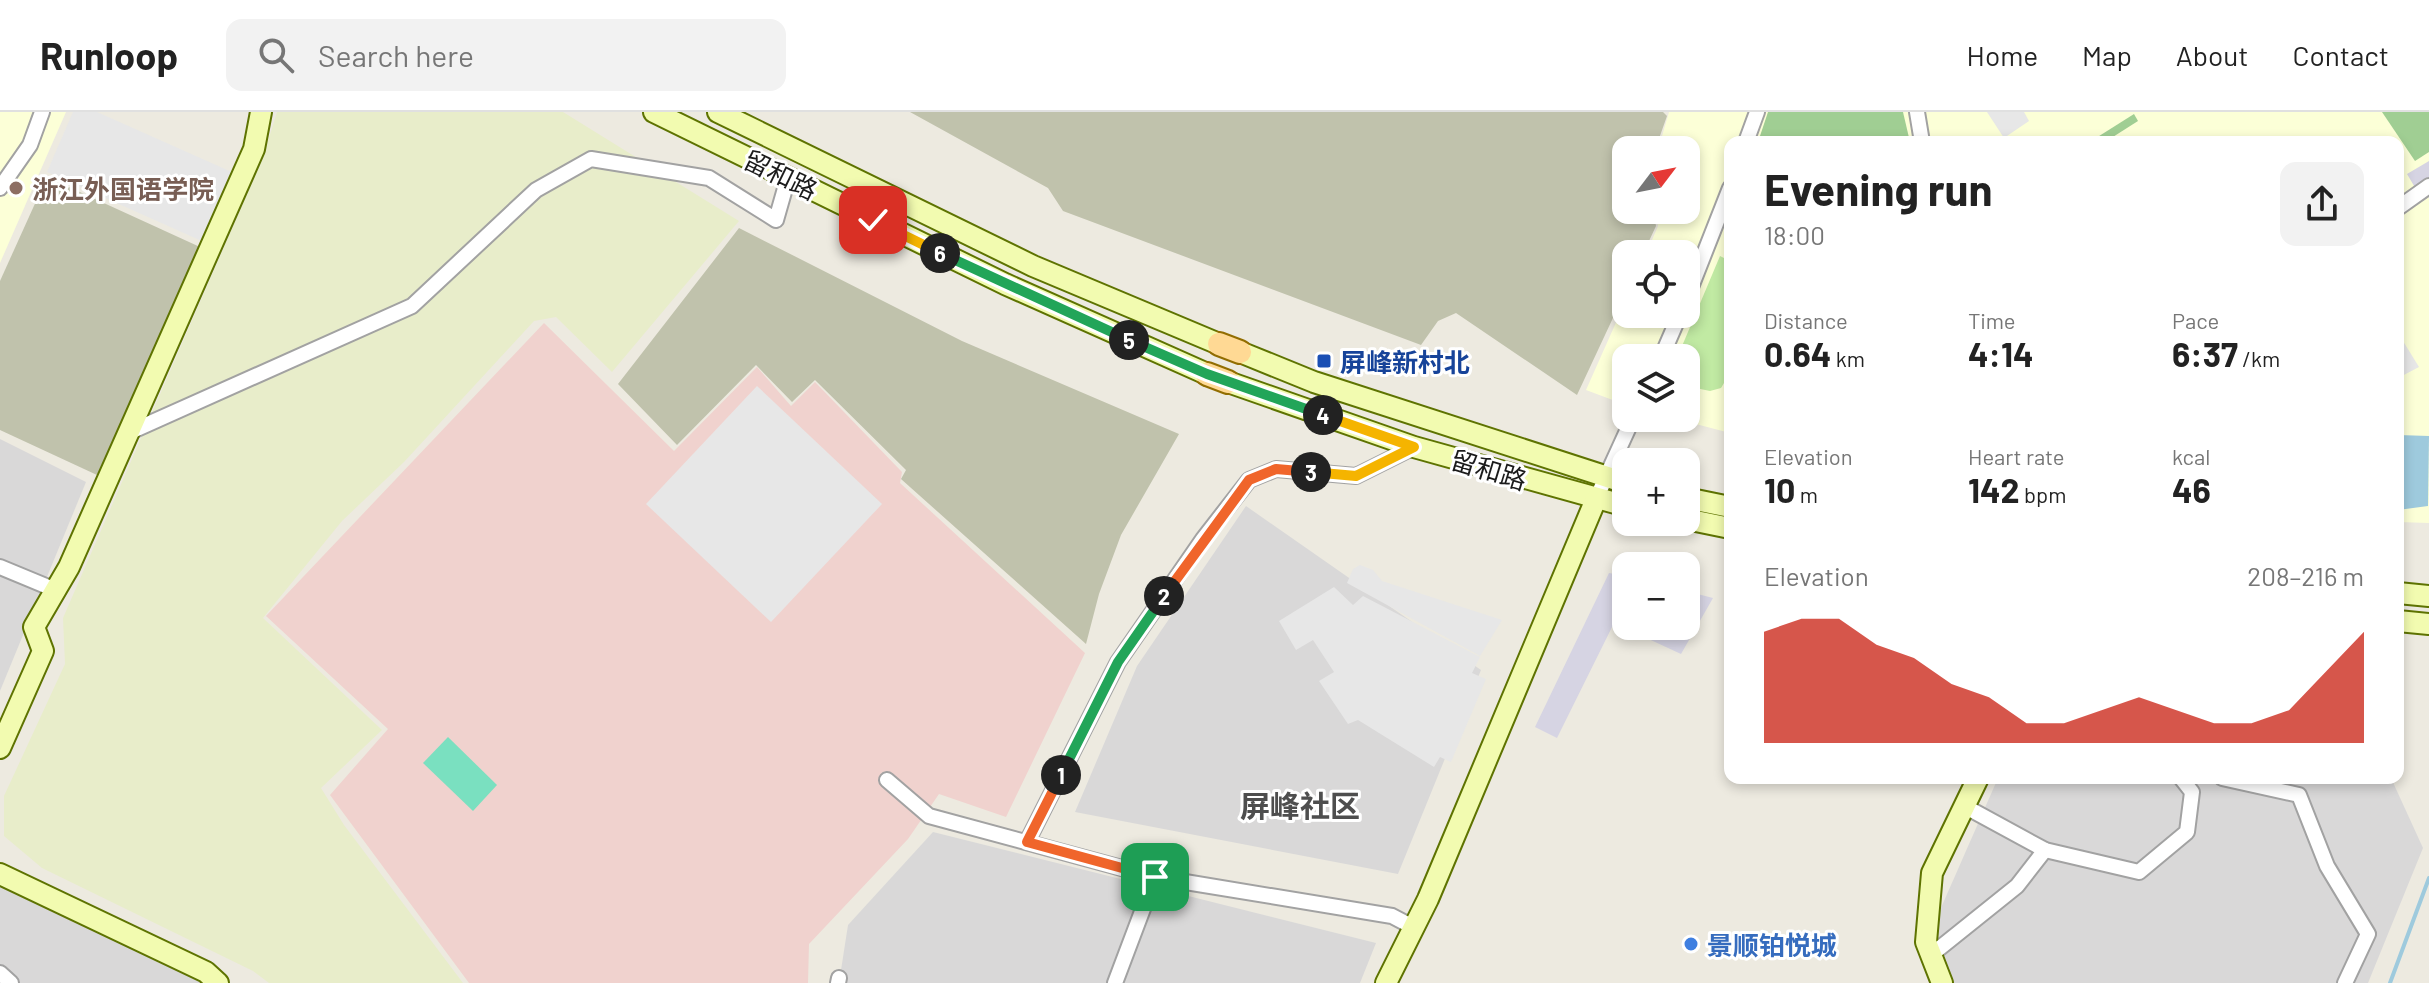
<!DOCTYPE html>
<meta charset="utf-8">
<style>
body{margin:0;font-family:Barlow,"Noto Sans SC",sans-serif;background:#f2f2f2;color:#222;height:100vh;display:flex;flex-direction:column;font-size:30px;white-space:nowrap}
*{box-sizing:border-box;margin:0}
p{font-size:26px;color:#767676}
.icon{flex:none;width:44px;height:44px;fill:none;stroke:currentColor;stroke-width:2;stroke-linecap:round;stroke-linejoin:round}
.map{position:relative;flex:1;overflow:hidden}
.sheet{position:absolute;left:1724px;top:24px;width:680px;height:648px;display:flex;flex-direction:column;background:#fff;border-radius:16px;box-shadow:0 4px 12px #0003}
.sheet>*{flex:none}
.needle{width:52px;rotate:58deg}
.buttons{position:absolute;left:1612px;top:24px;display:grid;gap:16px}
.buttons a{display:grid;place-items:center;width:88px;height:88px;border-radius:16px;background:#fff;box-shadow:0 4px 12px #0003;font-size:40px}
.pin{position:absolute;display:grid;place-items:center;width:68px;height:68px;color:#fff;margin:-34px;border-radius:16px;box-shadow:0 4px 12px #0006}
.km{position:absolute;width:40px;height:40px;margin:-20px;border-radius:50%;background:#222;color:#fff;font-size:22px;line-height:40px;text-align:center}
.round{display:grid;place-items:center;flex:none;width:84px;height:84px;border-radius:16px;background:#f2f2f2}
.overview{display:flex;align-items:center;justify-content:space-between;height:136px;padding:0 40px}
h1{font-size:44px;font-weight:700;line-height:60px}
.figures{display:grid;grid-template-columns:repeat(3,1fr);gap:12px;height:136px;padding:8px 40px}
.figures div{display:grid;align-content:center}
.figures b{font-size:34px;font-weight:700}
.figures small{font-size:22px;font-weight:400}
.figures p{font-size:22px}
.chart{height:224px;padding:16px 40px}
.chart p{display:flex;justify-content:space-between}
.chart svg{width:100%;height:144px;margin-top:8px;fill:#c60f00;opacity:.7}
header{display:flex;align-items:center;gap:48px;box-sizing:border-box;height:112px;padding:0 40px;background:#fff;border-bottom:2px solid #e0e0e0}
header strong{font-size:38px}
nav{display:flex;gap:44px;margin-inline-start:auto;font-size:28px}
.search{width:560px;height:72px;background:#f2f2f2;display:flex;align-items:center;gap:20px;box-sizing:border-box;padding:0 28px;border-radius:16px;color:#767676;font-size:30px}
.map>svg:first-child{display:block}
</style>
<header>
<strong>Runloop</strong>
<div class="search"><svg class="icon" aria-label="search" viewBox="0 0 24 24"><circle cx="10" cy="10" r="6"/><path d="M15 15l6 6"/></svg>Search here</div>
<nav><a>Home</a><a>Map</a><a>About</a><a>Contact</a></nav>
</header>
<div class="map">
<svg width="2429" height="871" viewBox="0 0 2429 871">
<rect width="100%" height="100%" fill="#edeae0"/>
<g fill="#d9d8d8">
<path d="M0 327 86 370 0 579Z"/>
<path d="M1246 394 1481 558 1398 762 1075 700 1137 554Z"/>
<path d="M1998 666H2391L2423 736 2368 871H1942L1926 830Z"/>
<path d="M933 720 1376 831 1360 871H839L848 813Z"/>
<path d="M0 766 215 871H0Z"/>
</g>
<path fill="#f0d2ce" d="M544 211 674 339 757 255 791 294 815 270 902 360 900 371 1085 541 1006 705 939 682 908 727 809 832 808 871H469L330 683 388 617 266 504Z"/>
<g fill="#fcffd7">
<path d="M0 0H66L0 151Z"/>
<path d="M1669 0H2429V411L2398 410V30H1730V321L1673 306H1686V246H1626V293L1586 278 1626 188V202H1686V142H1646L1658 114 1655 98H1686V38H1658Z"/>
</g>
<g fill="#c0c2ac">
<path d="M910 0H1663L1667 4 1655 38H1626V98H1653L1656 114 1643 142H1626V178L1577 283 1456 201 1438 209 1421 233 1063 99 1048 76Z"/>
<path d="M47 65 200 135 97 363 0 318V169Z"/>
<path d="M739 116 962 229 1179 322 1121 423 1099 482 1086 532 901 367 906 358 815 268 792 290 756 253 677 333 618 272Z"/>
</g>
<path fill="#e8edca" d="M277 0H563L739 109 612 260 556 205 534 209 404 350 342 409 263 506 382 618 321 676 344 713 463 871H269L253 859 42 756 4 724V684L65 552 63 506 263 45Z"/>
<path fill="#c1eaa3" d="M1720 144 1730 149V261L1721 276 1710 279 1686 274V246H1677Z"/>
<g fill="#a0ce93">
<path d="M1768 0H1903L1910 30H1758Z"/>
<path d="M2382 0H2429V40L2415 49Z"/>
<path d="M2134 2 2138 9 2105 30H2099L2096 26Z"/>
</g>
<path fill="#7ae0c0" d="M448 625 497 673 473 699 423 651Z"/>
<g fill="#e7e7e7">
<path d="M73 0H97L234 61 204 130 47 60Z"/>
<path d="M1987 0H2024L2029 9 2004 26Z"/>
<path d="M2398 221 2419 255 2400 265 2398 261Z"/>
<path d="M757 274 882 392 771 510 646 392Z"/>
<path d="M1360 453 1373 458 1382 469 1502 508 1480 544 1347 471 1353 457Z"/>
<path d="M1334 475 1353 493 1363 484 1480 545 1472 561 1486 567 1451 650 1440 645 1434 655 1358 608 1348 612 1319 569 1334 560 1313 528 1296 538 1279 509Z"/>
</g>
<g fill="#d6d4e3">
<path d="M2429 49V85L2423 89 2407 62Z"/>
<path d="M1609 461 1626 464V514H1686V479L1713 486 1681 542 1614 511 1557 626 1535 615Z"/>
</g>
<path fill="#9ecadd" d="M2398 323 2429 324 2428 394 2398 398Z"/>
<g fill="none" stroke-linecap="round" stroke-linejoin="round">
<path stroke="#9ecadd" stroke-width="4" d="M2390 871 2429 766"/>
<g stroke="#a2a2a2" stroke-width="18">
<g id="street">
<path d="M1917 0 1922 30"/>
<path d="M1746 30 1757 0"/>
<path d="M0 76 30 33 42 0"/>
<path d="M2398 96 2429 74"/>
<path d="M1686 188 1730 76"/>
<path d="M1661 246 1680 202"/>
<path d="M130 320 412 194 536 78 591 47 709 66 776 108 788 66"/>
<path d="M1596 387 1633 306"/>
<path d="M0 455 58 479"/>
<path d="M2222 666 2299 683 2327 754 2368 822 2345 871"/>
<path d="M887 668 929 704 1155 765 1392 804 1415 816"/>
<path d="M1966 695 2045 738 2139 760 2187 720 2192 680 2181 666"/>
<path d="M1027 730 1118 550 1203 427 1249 368 1276 357 1356 364 1414 335"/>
<path d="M1931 843 2017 774 2045 738"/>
<path d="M0 861 11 871"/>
<path d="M838 871 839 866"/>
<path d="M1115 871 1155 765"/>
</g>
</g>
<g stroke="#5e7301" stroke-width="24">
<g id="secondary">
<path d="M654 0 1005 172 1207 262"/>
<path d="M718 0 1033 154 1219 232"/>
<path d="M1240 240 1314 270 1626 371"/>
<path d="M1228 270 1414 335 1626 394"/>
<path d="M1686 386 1730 395"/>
<path d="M1686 407 1730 416"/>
<path d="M2398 481 2429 484"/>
<path d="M2398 509 2429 512"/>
<path d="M0 636 43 539 34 515 69 455 254 37 261 0"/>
<path d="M0 762 206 860 218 871"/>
<path d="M1386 871 1428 787 1596 387"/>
<path d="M1942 871 1926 830 1932 761 1978 666"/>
</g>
</g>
<g stroke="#926d00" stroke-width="26">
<g id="primary">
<path d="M1219 232 1240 240"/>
<path d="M1207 262 1228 270"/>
</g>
</g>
<use href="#street" stroke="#fff" stroke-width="14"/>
<use href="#secondary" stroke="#f2fbb0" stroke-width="20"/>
<use href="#primary" stroke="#ffd994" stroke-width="22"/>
</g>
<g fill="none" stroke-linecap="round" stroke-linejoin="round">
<g stroke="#fff" stroke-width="16">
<path id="split-1" d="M1061 663 1027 730 1155 765"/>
</g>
<g stroke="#fff" stroke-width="16">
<path id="split-2" d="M1061 663 1118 550 1164 484"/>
</g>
<g stroke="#fff" stroke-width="16">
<path id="split-3" d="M1164 484 1249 368 1276 357 1311 360"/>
</g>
<g stroke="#fff" stroke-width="16">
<path id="split-4" d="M1311 360 1356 364 1414 335 1323 303"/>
</g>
<g stroke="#fff" stroke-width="16">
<path id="split-5" d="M1129 228 1207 262 1323 303"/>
</g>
<g stroke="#fff" stroke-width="16">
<path id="split-6" d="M940 141 1129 228"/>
</g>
<g stroke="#fff" stroke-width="16">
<path id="split-7" d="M873 108 940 141"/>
</g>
<use href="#split-1" stroke="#f0652b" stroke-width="10"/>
<use href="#split-2" stroke="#22a559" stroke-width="10"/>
<use href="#split-3" stroke="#f0652b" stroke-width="10"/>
<use href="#split-4" stroke="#f5b400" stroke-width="10"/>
<use href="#split-5" stroke="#22a559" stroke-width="10"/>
<use href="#split-6" stroke="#22a559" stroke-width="10"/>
<use href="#split-7" stroke="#f5b400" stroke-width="10"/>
</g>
<circle fill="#8d6e63" stroke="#fff" stroke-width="3" cx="16" cy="76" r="8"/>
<rect fill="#1a4fb4" stroke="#fff" stroke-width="3" x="1316" y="241" width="16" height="16" rx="4"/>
<circle fill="#3f7fe0" stroke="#fff" stroke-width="3" cx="1691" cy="832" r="8"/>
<g text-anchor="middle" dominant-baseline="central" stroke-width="6" stroke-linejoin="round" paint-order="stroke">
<g font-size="26" fill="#1b1b1b" stroke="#fff">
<text transform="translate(781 62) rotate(26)">留和路</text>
<text transform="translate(1489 357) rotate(17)">留和路</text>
</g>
<g font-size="26" font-weight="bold" fill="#785e54" stroke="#fff" text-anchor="start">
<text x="32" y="76">浙江外国语学院</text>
</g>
<g font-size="26" font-weight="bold" fill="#164399" stroke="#fff" text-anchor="start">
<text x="1340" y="249">屏峰新村北</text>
</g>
<g font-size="26" font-weight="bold" fill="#366cbe" stroke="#fff" text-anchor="start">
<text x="1707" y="832">景顺铂悦城</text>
</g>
<g font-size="30" font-weight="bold" fill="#4e4e4e" stroke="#fff">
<text x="1300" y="693">屏峰社区</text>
</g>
</g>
</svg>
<div class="buttons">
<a><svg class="needle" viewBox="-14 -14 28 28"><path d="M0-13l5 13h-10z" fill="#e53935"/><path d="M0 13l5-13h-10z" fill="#767676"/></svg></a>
<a><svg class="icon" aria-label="locate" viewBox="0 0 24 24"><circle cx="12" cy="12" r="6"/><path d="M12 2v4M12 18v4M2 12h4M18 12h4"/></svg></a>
<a><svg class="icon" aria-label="layers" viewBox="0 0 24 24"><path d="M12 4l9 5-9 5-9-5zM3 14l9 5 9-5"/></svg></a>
<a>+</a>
<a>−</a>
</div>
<div class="pin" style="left:1155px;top:765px;background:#1e9e55"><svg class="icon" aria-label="arrive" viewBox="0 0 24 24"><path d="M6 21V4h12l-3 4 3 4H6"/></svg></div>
<div class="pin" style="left:873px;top:108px;background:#d93025"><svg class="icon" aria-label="check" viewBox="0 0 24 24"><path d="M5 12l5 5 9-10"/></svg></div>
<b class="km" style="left:1061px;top:663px">1</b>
<b class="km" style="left:1164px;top:484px">2</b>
<b class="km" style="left:1311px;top:360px">3</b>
<b class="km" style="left:1323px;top:303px">4</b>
<b class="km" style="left:1129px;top:228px">5</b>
<b class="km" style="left:940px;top:141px">6</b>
<section class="sheet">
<div class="overview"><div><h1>Evening run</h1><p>18:00</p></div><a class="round"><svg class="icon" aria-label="share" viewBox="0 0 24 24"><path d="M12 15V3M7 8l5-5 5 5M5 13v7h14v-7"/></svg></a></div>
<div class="figures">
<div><p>Distance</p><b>0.64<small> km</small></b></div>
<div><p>Time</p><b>4:14</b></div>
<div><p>Pace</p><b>6:37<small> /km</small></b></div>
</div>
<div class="figures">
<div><p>Elevation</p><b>10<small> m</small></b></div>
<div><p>Heart rate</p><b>142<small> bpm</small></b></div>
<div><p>kcal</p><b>46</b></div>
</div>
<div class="chart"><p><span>Elevation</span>208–216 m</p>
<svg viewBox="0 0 160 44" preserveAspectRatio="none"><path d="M0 44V10L10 6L20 6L30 14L40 18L50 26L60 30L70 38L80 38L90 34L100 30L110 34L120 38L130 38L140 34L150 22L160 10V44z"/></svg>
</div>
</section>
</div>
